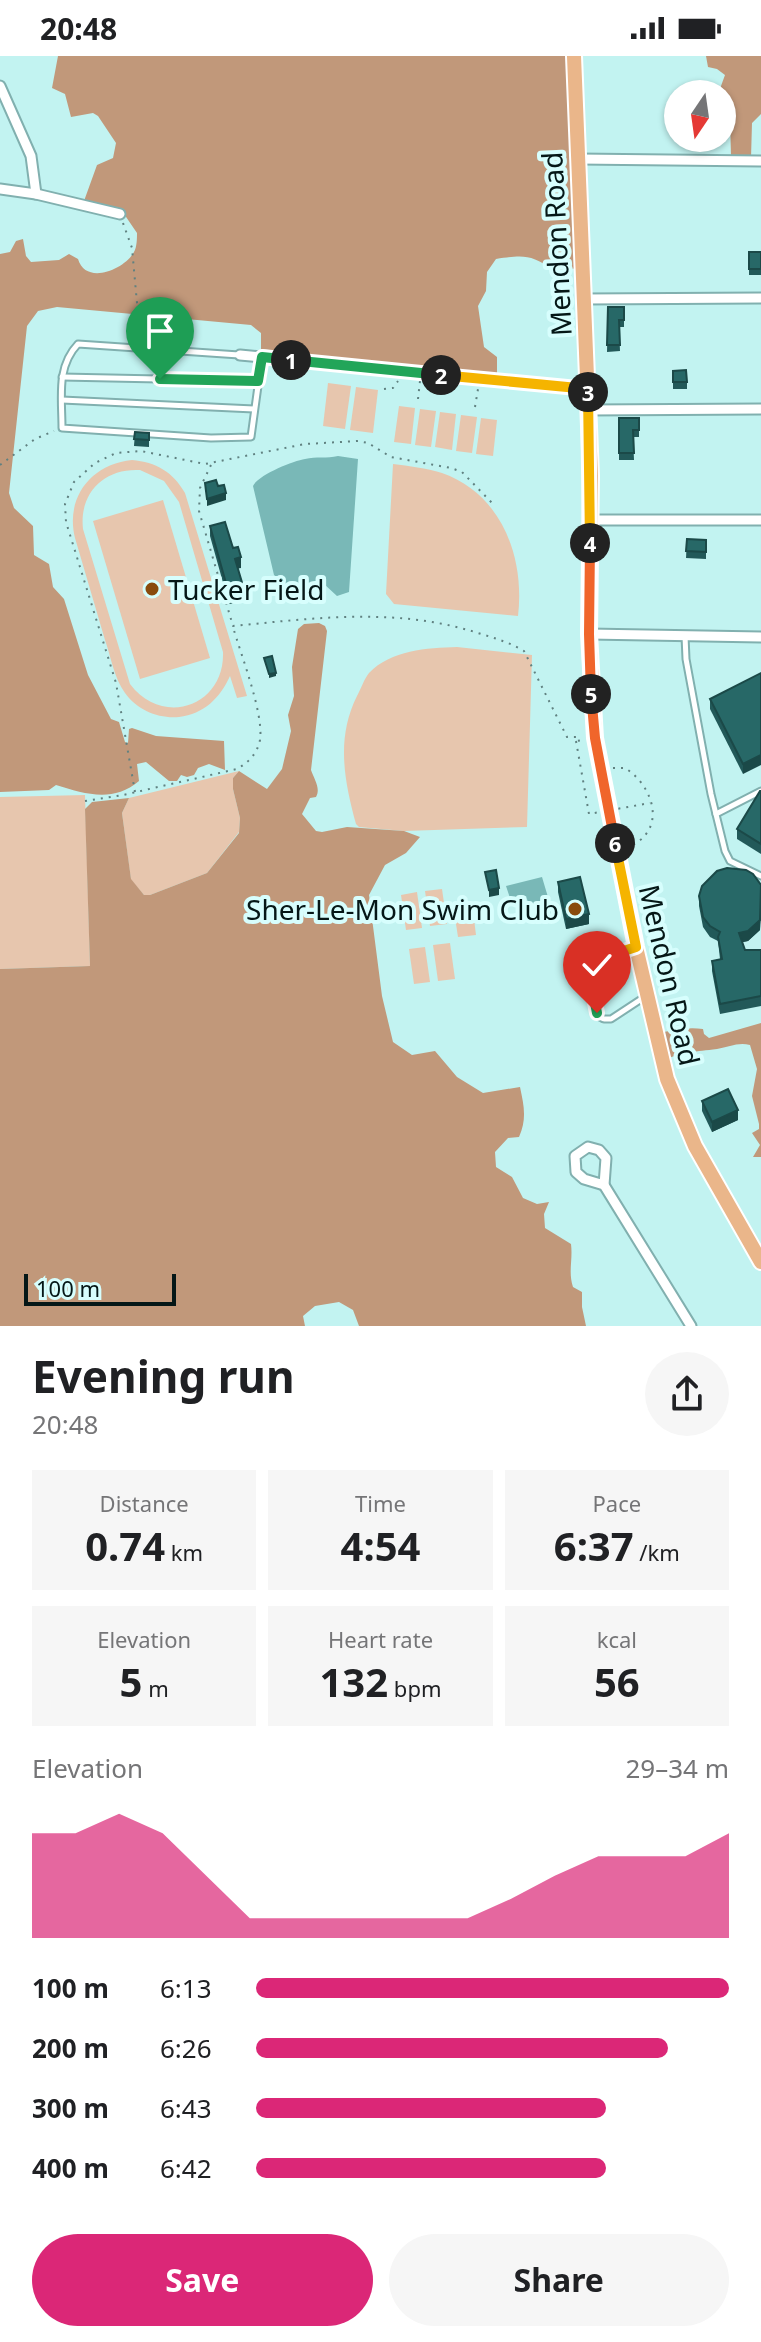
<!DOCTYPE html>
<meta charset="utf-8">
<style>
body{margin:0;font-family:"Noto Sans",sans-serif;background:#f6f6f6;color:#202124;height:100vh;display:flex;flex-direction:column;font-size:30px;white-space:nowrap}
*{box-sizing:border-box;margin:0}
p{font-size:26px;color:#757577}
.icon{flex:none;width:44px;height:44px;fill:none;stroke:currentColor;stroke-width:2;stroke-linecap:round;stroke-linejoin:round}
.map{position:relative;height:1270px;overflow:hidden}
.drawer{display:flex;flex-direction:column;background:#fff;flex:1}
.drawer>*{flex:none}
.needle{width:52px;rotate:193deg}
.buttons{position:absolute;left:664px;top:24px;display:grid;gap:16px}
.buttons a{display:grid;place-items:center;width:72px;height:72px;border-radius:50%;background:#fff;box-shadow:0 2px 6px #0004;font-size:40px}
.scale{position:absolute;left:24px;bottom:20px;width:152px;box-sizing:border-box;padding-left:8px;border:4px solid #051717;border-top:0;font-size:22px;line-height:28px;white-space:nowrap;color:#051717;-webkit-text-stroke:6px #d7fefd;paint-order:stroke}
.pin{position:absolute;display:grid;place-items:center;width:68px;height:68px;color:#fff;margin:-82px -34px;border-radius:50% 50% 50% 0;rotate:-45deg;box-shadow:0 0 8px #0007}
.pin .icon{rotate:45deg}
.km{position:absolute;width:40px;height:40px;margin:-20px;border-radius:50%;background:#222;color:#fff;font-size:22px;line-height:40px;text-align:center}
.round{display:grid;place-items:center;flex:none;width:84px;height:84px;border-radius:42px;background:#f6f6f6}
.summary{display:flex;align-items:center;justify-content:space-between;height:136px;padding:0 32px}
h1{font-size:44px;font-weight:700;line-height:60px}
.metrics{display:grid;grid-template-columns:repeat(3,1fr);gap:12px;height:136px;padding:8px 32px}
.metrics div{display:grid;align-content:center;border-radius:0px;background:#f6f6f6;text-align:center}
.metrics b{font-size:40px;font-weight:700}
.metrics small{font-size:22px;font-weight:400}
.metrics p{font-size:22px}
.chart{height:224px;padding:16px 32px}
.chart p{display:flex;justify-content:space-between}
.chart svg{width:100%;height:144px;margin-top:8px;fill:#db2777;opacity:.7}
.action{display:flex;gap:16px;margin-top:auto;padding:16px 32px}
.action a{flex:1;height:92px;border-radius:48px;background:#db2777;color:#fff;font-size:32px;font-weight:700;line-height:92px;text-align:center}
.action a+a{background:#f6f6f6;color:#202124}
ul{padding:0 32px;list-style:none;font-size:26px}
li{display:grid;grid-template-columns:128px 96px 1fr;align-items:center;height:60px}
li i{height:20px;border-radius:10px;background:#db2777}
.status{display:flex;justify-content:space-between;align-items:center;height:56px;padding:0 40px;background:#fff;direction:ltr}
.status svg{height:22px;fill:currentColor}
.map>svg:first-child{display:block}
</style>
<div class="status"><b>20:48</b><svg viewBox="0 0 49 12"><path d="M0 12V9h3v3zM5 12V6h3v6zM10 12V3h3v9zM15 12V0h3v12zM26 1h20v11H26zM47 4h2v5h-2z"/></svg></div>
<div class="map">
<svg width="761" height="1270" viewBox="0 0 761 1270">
<rect width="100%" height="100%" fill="#c2f3f1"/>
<g fill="#e7c6ae" fill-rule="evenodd">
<path d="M328 327 351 330 345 373 323 370Z"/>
<path d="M356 331 378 334 373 377 350 374Z"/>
<path d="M399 350 415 352 411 388 394 386Z"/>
<path d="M420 353 436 355 431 391 415 389Z"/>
<path d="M440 356 456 358 452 394 435 391Z"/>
<path d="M461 359 477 361 472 397 456 395Z"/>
<path d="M481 362 497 364 493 400 476 398Z"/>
<path d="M132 404C156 406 173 416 185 437L247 640 237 642 230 620C220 642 204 658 179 661 159 663 137 654 125 637 114 622 111 601 105 584 95 550 85 516 75 482 65 442 91 408 132 404ZM140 414 164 425 179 446 223 596C225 650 163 672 130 628L83 473C79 437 104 412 140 414Z"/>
<path d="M393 408C409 410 426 412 442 417 502 438 525 502 518 560L394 548 386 538Z"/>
<path d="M163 444 210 602 140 623 93 465Z"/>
<path d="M457 591 532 599 527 771 404 775 359 771 356 768C344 724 336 682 357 640 361 633 364 623 369 617 391 594 427 592 457 591Z"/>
<path d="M239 715 233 722V733L240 762 239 776 207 817 150 839H144L131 824 122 757 129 742Z"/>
<path d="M85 739 90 910 0 913V741Z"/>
<path d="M442 833 447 868 430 870 425 835Z"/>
<path d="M417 836 422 872 406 874 401 839Z"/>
<path d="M472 847 476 879 458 881 453 849Z"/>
<path d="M450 887 455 923 438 925 433 889Z"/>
<path d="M425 891 430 926 414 928 409 893Z"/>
</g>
<g fill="#c1987a">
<path d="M58 0H574L582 212 553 214C531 198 523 199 496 203L487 216 486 235 478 250 484 291 497 301V321L261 293V277L251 269 57 251 38 255 27 270 9 437 14 452 33 470 34 499 49 508 53 531 64 543 88 619 111 663 119 666 125 686 128 687 129 673 132 672 156 680 224 685 225 714 209 708 198 712 194 719 187 721 181 719 177 725H169L146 706 137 708 139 725C113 747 85 738 56 729L49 734 0 736V198L10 196 16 185 23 183 26 200 31 206 59 204 69 198 78 203C86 230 125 213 134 196 137 191 137 182 137 177L122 155 84 145 97 109 113 102 116 87 98 60 93 57 71 61 65 38 52 32Z"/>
<path d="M706 0H761V58L752 67 751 102 731 100 730 62 722 54 721 30 725 19 717 13 708 11Z"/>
<path d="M319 567 325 570 327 575 311 714C314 723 321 732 316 741L310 742 302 758 316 775 322 776 347 771 404 775 420 781 406 797 385 809 369 839 382 940 393 986 412 999 435 995 457 1021 483 1037 520 1031C524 1050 527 1063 519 1081L508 1082 495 1096 496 1111 512 1121 523 1142 537 1148 549 1146 544 1158 545 1172 571 1188C573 1204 568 1216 573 1231L582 1236V1251L586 1270H359L353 1254 339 1246 315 1250 303 1260 305 1270H0V913L90 910 85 753 92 746 129 742 122 757 131 823 144 839H150L207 817 239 777 240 762 233 733V722L239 715 267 733 282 713 291 675 288 659 294 640 292 611 298 573 304 568Z"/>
<path d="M761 967V1101H753L760 1089 752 1077 759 1073V1068L752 1040 757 1013 750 989C738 986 729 991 717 993 695 996 685 995 664 1004L656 978C672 974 686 971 703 973L704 978 709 982Z"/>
</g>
<g fill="#79b8b7">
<path d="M338 400 358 403 349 536 337 540 324 528 316 526 288 530 274 519 253 430C258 419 293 405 305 403 316 400 327 403 338 400Z"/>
<path d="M542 821 553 858 533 862 526 840 510 842 506 830Z"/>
</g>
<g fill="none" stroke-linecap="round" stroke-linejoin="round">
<g stroke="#81b0af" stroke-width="9">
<g id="service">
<path d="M239 299 78 288C56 311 62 342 62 372L211 382 251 381 262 301"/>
<path d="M62 321 258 325"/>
<path d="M62 344 254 353"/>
<path d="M685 580 686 603 711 738 725 795 730 805 761 820"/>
<path d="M716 758 761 735"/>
<path d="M633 892 592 906C588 915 592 951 598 959 602 964 605 963 611 963L646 940"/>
</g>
</g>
<g stroke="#81b0af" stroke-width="13">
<g id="minor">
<path d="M0 30 31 100 36 138"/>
<path d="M578 103 761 105"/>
<path d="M0 133 36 138 120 158"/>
<path d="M584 243 761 242"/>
<path d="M240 299 588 333"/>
<path d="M588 354 761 353"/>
<path d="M591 464H761"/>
<path d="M589 578 761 581"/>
<path d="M588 1091 599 1094 606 1102 604 1129 584 1123 576 1116 575 1100Z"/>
<path d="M604 1129 691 1270"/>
</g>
</g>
<g stroke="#fff" stroke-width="18">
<path id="primary" d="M574 0 591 420 589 578 595 682 636 891 667 1023 695 1090 761 1206"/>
</g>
<g stroke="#608180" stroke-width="2" stroke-dasharray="2 6" stroke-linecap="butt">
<path d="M123 167 132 192 137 247 149 285"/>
<path d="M384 333 393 332 398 325"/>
<path d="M418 343 420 325"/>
<path d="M475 351 478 333"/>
<path d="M0 409 35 383 54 375"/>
<path d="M211 409 200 432 199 455 233 570C316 562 396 551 478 577 494 582 509 586 524 595L567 681H576V685L583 684"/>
<path d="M613 712H625C654 730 668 775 628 791"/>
<path d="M135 736 116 627 66 466 65 448 74 426 95 407 116 397 141 395 205 408 305 388 358 385 368 387 391 401 451 412 462 416 494 449"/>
<path d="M85 745 123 739 237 713C249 706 257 698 260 684 264 658 241 599 233 571"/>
</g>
<use href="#service" stroke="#fff" stroke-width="5"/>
<use href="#minor" stroke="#fff" stroke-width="9"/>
<use href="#primary" stroke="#eab68a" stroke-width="14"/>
<path stroke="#608180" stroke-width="2" stroke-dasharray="2 6" stroke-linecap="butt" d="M576 685 589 758 650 747"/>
</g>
<g fill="#225959">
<rect x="749" y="196" width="12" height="23"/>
<path d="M608 251H624V271H619L620 295 607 296Z"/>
<path d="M673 315 687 326V333H673Z"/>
<path d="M619 362 639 374V381H633L634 404H619Z"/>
<path d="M135 376 149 383V391L134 390Z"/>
<path d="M210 470 233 492 241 512H238L244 544 229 548 210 480Z"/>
<path d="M687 483 706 484V503L686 502Z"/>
<path d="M761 617 743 718 710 653V643Z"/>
<path d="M761 735V798L737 783V773Z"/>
<path d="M558 826 589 868 566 873 558 836Z"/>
<path d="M699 840 760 874 748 885 742 886 745 894H761V950L720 958 712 915V905L720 903 718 885 710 881 703 871 699 850Z"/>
<path d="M702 1045 738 1064 712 1076 702 1055Z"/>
</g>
<g fill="#1b4948">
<path d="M226 437V444L207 450V443Z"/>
<path d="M241 501V512L235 513V503Z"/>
<path d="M244 533V544L229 548V538Z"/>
<path d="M276 617V620L269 622V618Z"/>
<path d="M761 699V709L743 718V708Z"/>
<path d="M499 832V839L489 841V834Z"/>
<path d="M589 858V868L566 873V863Z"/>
<path d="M761 861 760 874 748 885 739 887V877Z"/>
<path d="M738 1054V1064L712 1076V1066Z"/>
</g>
<g fill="#276867" stroke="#1b4948" stroke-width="2">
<rect x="749" y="196" width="12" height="17"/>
<path d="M608 251H624V264H619L620 289H607Z"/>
<path d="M686 314 687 326H673V315Z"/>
<path d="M619 362H639V374H633L634 397H619Z"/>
<path d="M135 376 149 377V384L134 383Z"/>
<path d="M216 424 218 430 224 429 226 437 207 443 205 427Z"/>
<path d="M225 466 233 492 238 491 241 501 235 503 244 533 229 538 210 470Z"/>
<path d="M687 483 706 484V496L686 495Z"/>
<path d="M272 600 276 617 269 618 264 602Z"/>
<path d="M761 617V699L743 708 710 643Z"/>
<path d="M760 735H761V788L737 773Z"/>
<path d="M727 812 746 814 753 818 761 829 760 864 748 875 739 877 745 894H761V940L720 948 712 905 722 903 718 881 720 876 710 870 703 861 699 840 702 830 717 815Z"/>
<path d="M496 814 499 832 489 834 485 816Z"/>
<path d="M580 821 589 858 566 863 558 826Z"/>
<path d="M728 1033 738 1054 712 1066 702 1045Z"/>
</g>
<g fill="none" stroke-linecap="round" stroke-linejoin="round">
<g stroke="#fff" stroke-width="16">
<path id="split-1" d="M160 323 258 325 262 301 291 304"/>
</g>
<g stroke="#fff" stroke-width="16">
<path id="split-2" d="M291 304 441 319"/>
</g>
<g stroke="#fff" stroke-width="16">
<path id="split-3" d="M441 319 588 333V336"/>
</g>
<g stroke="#fff" stroke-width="16">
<path id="split-4" d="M588 336 590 487"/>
</g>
<g stroke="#fff" stroke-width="16">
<path id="split-5" d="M590 487 589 578 591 638"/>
</g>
<g stroke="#fff" stroke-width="16">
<path id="split-6" d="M591 638 595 682 615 787"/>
</g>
<g stroke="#fff" stroke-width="16">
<path id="split-7" d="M593 905 636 891 615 787"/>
</g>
<g stroke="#fff" stroke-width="16">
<path id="split-8" d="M593 905 589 916 597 957"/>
</g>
<use href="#split-1" stroke="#22a559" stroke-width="10"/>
<use href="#split-2" stroke="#22a559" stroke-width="10"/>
<use href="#split-3" stroke="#f5b400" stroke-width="10"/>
<use href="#split-4" stroke="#f5b400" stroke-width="10"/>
<use href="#split-5" stroke="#f0652b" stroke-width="10"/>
<use href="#split-6" stroke="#f0652b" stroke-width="10"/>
<use href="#split-7" stroke="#f5b400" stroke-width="10"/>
<use href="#split-8" stroke="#22a559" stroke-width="10"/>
</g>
<g fill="#894b0d" stroke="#d7fefd" stroke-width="3">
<circle cx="152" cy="533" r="8"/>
<circle cx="575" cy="853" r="8"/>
</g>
<g text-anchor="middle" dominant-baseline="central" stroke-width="8" stroke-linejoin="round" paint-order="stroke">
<g font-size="28" fill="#051717" stroke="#d7fefd">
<text transform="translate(556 188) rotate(-93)">Mendon Road</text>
<text transform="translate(670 919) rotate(77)">Mendon Road</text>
</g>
<g font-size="28" fill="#051717" stroke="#d7fefd" text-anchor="start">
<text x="168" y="533">Tucker Field</text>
<text x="559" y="853" text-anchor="end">Sher-Le-Mon Swim Club</text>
</g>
</g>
</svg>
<div class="buttons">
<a><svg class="needle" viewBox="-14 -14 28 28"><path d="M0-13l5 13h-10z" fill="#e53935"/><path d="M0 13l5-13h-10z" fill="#757577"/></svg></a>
</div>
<div class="scale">100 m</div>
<div class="pin" style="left:160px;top:323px;background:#1e9e55"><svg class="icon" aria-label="arrive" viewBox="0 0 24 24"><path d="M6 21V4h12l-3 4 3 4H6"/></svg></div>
<div class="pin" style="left:597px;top:957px;background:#d93025"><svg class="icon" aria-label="check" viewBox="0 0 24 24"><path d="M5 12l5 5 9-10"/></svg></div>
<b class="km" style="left:291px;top:304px">1</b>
<b class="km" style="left:441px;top:319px">2</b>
<b class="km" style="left:588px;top:336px">3</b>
<b class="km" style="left:590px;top:487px">4</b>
<b class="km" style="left:591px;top:638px">5</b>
<b class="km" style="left:615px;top:787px">6</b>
</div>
<section class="drawer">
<div class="summary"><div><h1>Evening run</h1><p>20:48</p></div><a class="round"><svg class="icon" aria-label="share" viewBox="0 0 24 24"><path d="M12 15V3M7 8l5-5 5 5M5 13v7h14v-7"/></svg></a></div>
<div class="metrics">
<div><p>Distance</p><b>0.74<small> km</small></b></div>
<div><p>Time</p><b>4:54</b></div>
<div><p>Pace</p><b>6:37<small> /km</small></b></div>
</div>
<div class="metrics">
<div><p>Elevation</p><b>5<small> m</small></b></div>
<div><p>Heart rate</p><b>132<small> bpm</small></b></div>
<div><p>kcal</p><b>56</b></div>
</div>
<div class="chart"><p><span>Elevation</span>29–34 m</p>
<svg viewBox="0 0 160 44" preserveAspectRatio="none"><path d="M0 44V12L10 12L20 6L30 12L40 25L50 38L60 38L70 38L80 38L90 38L100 38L110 32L120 25L130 19L140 19L150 19L160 12V44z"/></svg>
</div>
<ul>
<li><b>100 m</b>6:13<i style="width:100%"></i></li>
<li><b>200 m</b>6:26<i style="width:87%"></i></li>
<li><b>300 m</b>6:43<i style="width:74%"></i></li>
<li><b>400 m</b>6:42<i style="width:74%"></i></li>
</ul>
<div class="action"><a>Save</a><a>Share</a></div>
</section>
